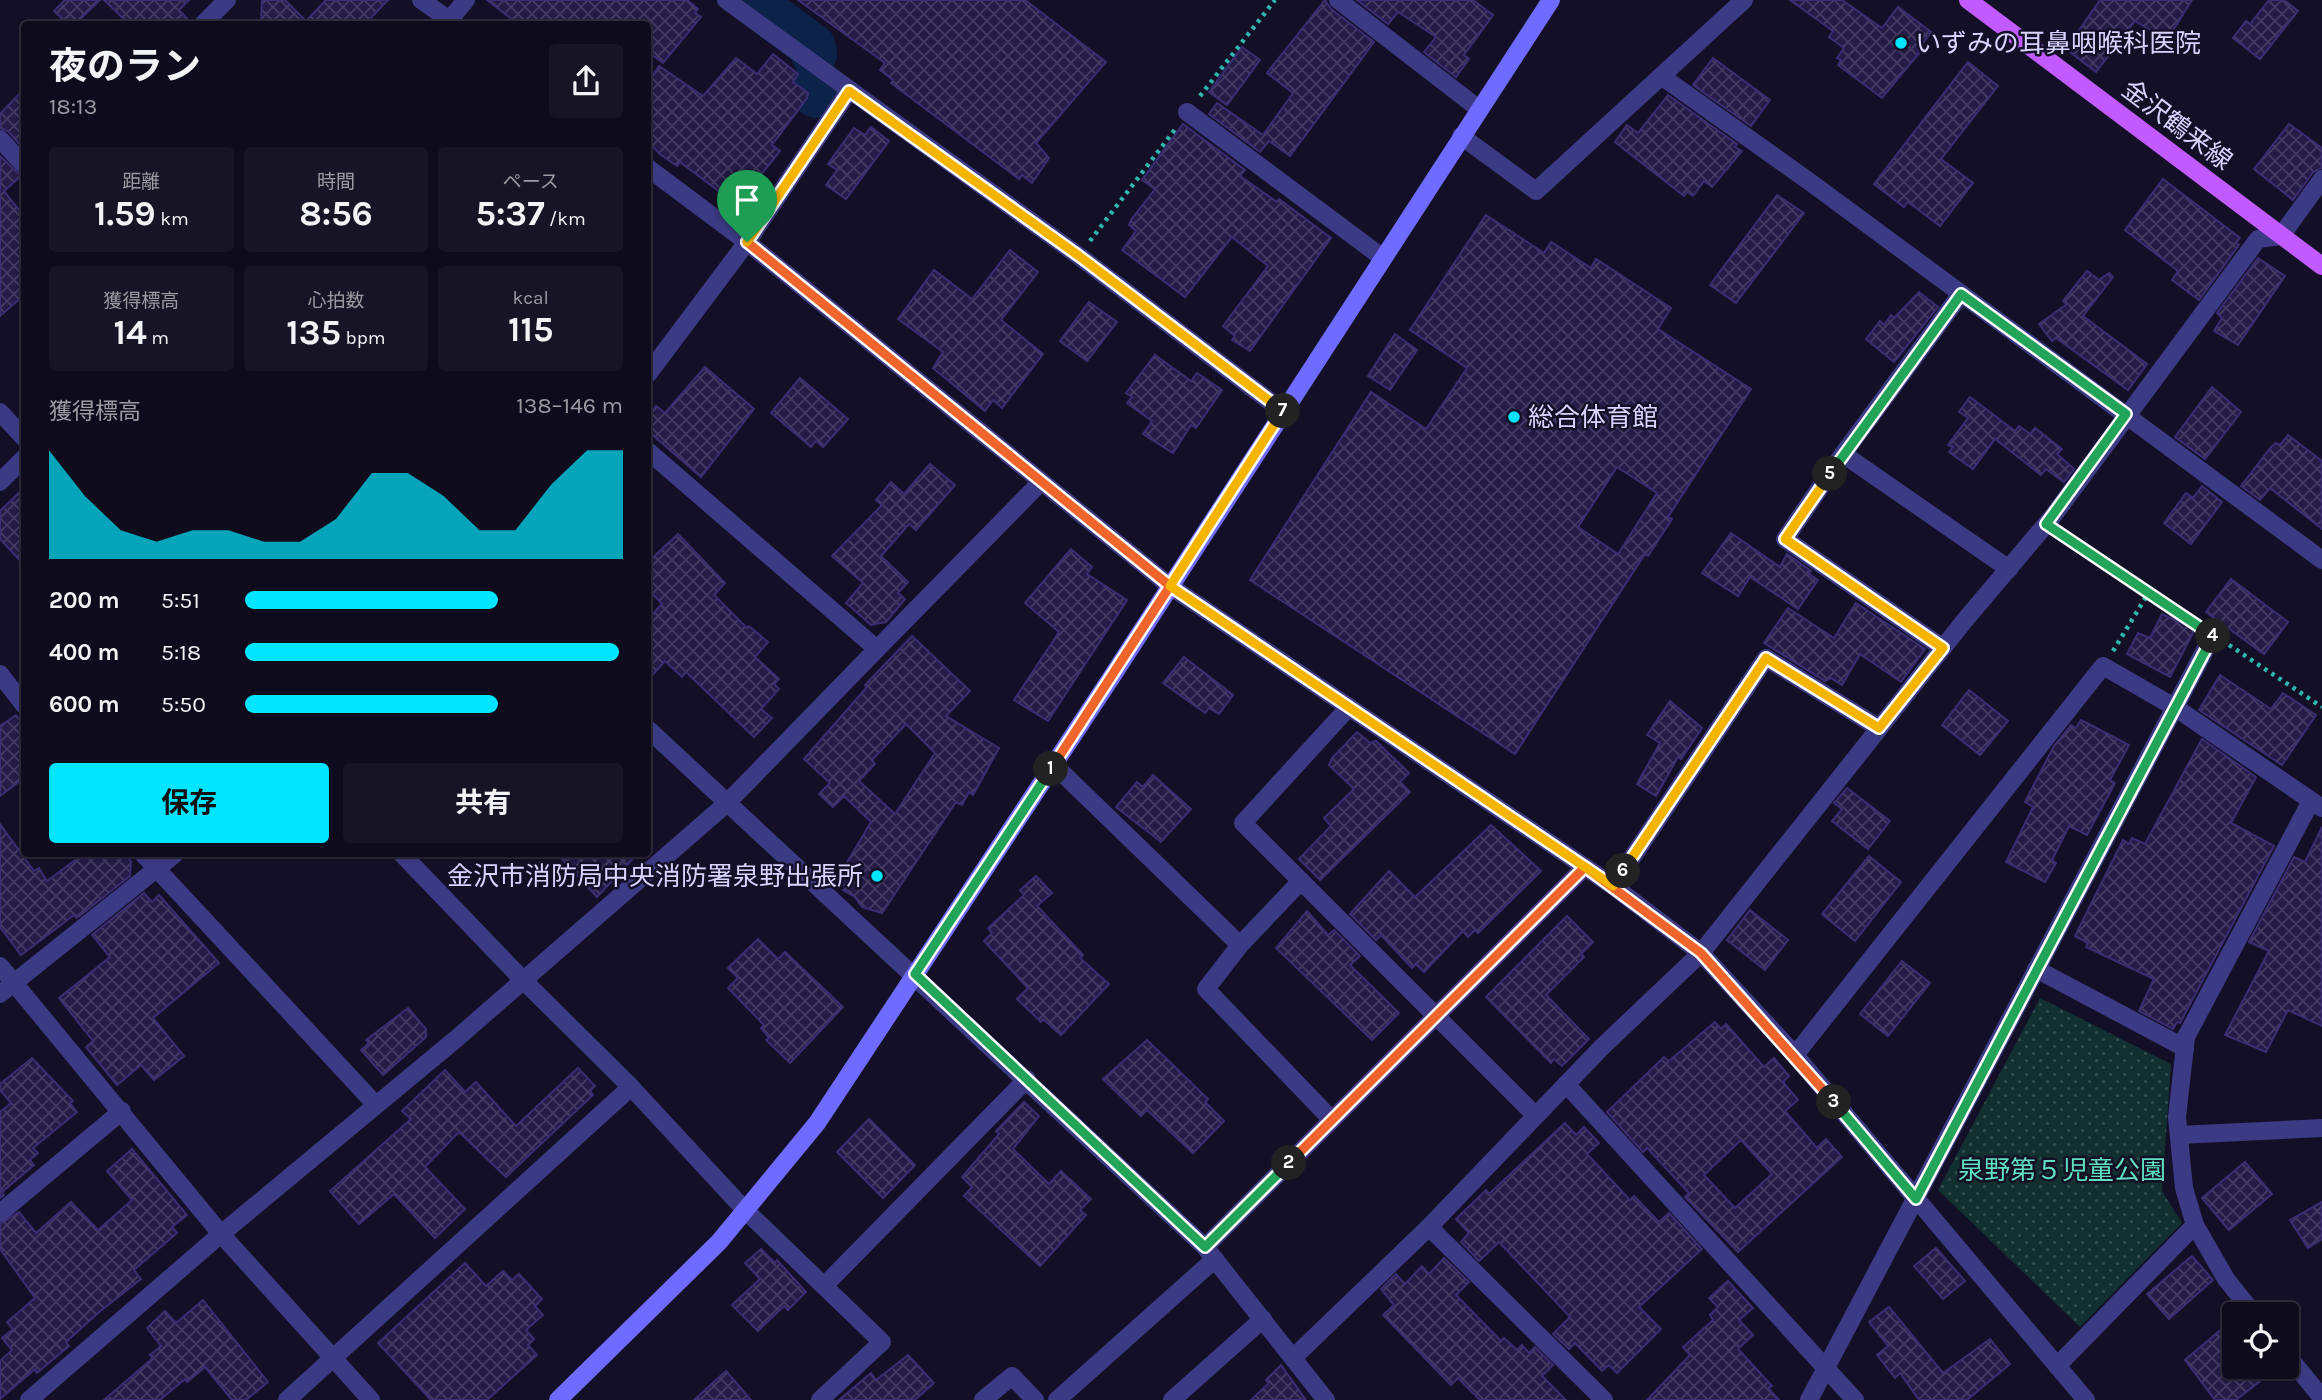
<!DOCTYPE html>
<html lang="ja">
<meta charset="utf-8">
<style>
body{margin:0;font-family:Karla,"Noto Sans JP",sans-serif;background:#171425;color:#f1f3f6;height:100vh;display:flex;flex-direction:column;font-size:26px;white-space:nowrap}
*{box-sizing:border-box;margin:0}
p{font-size:23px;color:#9b9ba3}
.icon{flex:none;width:38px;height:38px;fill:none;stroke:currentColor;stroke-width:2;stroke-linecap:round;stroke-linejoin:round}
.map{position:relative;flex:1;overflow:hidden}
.details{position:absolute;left:21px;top:21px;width:630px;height:836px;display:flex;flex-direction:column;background:#0e0b1c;border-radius:7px;box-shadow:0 2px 5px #0004,0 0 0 2px #2e2b3b}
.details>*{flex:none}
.buttons{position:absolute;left:2222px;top:1302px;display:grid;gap:14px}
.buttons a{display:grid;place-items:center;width:77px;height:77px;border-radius:7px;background:#0e0b1c;box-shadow:0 2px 5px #0004,0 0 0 2px #2e2b3b;font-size:35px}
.pin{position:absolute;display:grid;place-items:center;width:60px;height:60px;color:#fff;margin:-72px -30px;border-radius:50% 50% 50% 0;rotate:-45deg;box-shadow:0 0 7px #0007}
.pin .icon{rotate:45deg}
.km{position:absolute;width:35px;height:35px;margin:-18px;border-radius:50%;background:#222;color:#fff;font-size:19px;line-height:35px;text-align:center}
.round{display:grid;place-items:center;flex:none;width:74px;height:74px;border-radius:7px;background:#171425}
.headline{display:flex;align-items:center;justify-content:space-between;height:119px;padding:0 28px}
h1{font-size:38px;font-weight:700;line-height:52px}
.metrics{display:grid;grid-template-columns:repeat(3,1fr);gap:10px;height:119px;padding:7px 28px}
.metrics div{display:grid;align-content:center;border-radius:7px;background:#171425;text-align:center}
.metrics b{font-size:35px;font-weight:700}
.metrics small{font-size:19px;font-weight:400}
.metrics p{font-size:19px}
.chart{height:196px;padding:14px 28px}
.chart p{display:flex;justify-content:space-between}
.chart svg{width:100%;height:126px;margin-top:7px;fill:#00e5ff;opacity:.7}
.cta{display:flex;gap:14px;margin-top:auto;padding:14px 28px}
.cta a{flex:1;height:80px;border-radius:7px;background:#00e5ff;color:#111;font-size:28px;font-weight:700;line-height:80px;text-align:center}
.cta a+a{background:#171425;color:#f1f3f6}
ul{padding:0 28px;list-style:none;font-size:23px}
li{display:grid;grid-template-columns:112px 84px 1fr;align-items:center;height:52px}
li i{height:18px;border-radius:9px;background:#00e5ff}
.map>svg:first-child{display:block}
</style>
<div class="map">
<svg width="2322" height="1400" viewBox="0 0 2322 1400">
<defs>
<pattern id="grass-dots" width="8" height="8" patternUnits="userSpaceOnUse" patternTransform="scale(1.75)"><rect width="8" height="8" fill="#12302f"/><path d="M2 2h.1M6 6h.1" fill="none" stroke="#344d4e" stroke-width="1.8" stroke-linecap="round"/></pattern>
<pattern id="building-cross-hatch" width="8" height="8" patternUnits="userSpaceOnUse" patternTransform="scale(1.75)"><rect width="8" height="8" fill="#241b47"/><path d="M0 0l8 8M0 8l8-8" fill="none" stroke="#433b63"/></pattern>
</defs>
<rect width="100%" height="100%" fill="#130f26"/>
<path fill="url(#grass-dots)" d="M2040 998 2171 1064 2162 1191 2182 1223 2080 1327 1938 1190Z"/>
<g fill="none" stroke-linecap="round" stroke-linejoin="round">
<g stroke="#0c2248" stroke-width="46">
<path d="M750 0 813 47 814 54"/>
<path d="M816 81V95"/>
</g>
</g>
<g fill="url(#building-cross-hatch)" stroke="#3b2d73" stroke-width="2" fill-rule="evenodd">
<path d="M65 0H100L75 24H68L54 11Z"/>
<path d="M104 0H189L179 10 192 24H129Z"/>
<path d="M262 0H285L306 21 326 0H388L365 24H261Z"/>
<path d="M487 0H687L698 9 695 13 701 17 663 63 648 52V24H518Z"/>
<path d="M798 0H1025L1106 62 1036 143 1049 158 1032 183 1022 175 1019 179 891 83 893 80 880 70 885 63Z"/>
<path d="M1325 0 1331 9 1374 42 1290 156 1269 141 1260 152 1209 114 1217 103 1263 135 1293 93 1267 73Z"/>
<path d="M1357 0H1473L1493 15 1464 55 1469 59 1456 77 1424 52 1436 37 1398 12 1388 24Z"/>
<path d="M1790 0H1842L1882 28 1898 7 1931 32 1918 50 1920 52 1882 98 1838 65 1841 60 1837 58 1844 48 1829 37 1833 31Z"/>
<path d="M2100 0H2192L2167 40 2135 21 2096 72 2066 49Z"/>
<path d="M2269 0H2284L2298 11 2260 59 2233 38 2246 21 2250 24Z"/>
<path d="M1242 47 1260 60 1227 105 1209 92Z"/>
<path d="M773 54 798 74 793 82 808 93 807 98 772 145 780 151 737 205 680 162 677 166 661 155 648 142V82L659 66 703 96 736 58 757 74Z"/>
<path d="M1713 58 1770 100 1751 126 1693 85Z"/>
<path d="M1968 62 1998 86 1941 159 1973 183 1940 226 1908 202 1904 207 1874 184Z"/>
<path d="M24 89V149L8 131 0 128V114Z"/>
<path d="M1668 95 1737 144 1735 147 1742 151 1712 187 1704 181 1693 196 1687 192 1684 196 1615 142 1627 125 1638 133Z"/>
<path d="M1183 124 1245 170 1240 176 1277 202 1279 199 1331 238 1250 351 1232 340 1235 336 1223 326 1268 266 1232 237 1185 297 1122 250 1136 231 1129 225 1131 220 1155 189 1142 180Z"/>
<path d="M2289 124 2322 148V168L2313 172 2293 200 2254 169Z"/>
<path d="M871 127 889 141 846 199 826 185 837 170 828 164 854 128 865 135Z"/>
<path d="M0 156 21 176 4 191 24 216V295L0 316Z"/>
<path d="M2163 179 2240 238 2236 243 2239 245 2199 300 2172 280 2178 271 2125 230Z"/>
<path d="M1777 195 1804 213 1736 303 1710 285Z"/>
<path d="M1486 215 1544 253 1551 242 1591 268 1596 259 1671 308 1658 329 1751 389 1668 517 1672 519 1648 556 1645 554 1515 754 1250 580 1371 392 1426 429 1467 368 1410 330ZM1617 467 1657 493 1618 554 1578 527Z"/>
<path d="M1010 250 1038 272 1001 320 1043 354 1002 408 993 400 985 411 933 368 943 352 898 319 934 270 972 299Z"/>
<path d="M2258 258 2285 276 2238 345 2214 331 2222 318 2217 313Z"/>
<path d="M2087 271 2099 280 2109 273 2113 277 2083 316 2147 364 2128 390 2056 338 2052 341 2039 324 2067 304 2063 301Z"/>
<path d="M1919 292 1938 307 1894 362 1866 339 1880 321 1884 325 1891 315 1894 318Z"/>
<path d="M1089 302 1117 322 1087 361 1060 341Z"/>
<path d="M1395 334 1417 350 1390 390 1368 376Z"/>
<path d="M1155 355 1191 381 1197 373 1222 390 1196 428 1191 425 1173 453 1143 434 1152 421 1127 403 1132 397 1126 393Z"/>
<path d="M705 367 754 409 701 477 648 431V416L656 406 665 413Z"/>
<path d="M800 378 848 419 823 447 816 441 811 447 771 413Z"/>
<path d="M2212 387 2241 412 2205 459 2175 437Z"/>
<path d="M1970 397 2015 431 2019 426 2030 434 2035 428 2062 449 2057 454 2074 469 2064 482 2046 469 2041 475 1995 439 1973 469 1949 452 1953 447 1948 445 1968 418 1959 412Z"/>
<path d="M2288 435 2322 461V529L2270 488 2260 500 2241 486 2271 447 2276 443 2280 445Z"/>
<path d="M930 464 955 485 916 530 909 524 881 556 908 582 898 593 905 599 886 622 871 625 846 603 863 583 832 556 882 505 876 500 891 482 904 494Z"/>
<path d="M2202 486 2222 502 2191 544 2164 523 2186 493 2193 498Z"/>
<path d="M24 488V565L0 539V511Z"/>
<path d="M1731 533 1780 567 1787 554 1811 571 1809 574 1818 580 1798 609 1750 577 1738 596 1702 573Z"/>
<path d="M678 534 725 583 714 595 747 628 749 626 768 642 755 657 779 679 774 684 779 689 761 709 772 718 754 737 686 672 682 677 665 661 648 680V619L662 604 648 589V562Z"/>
<path d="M1071 549 1092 567 1087 574 1127 600 1048 721 1014 700 1059 632 1025 603Z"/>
<path d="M2231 579 2288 622 2264 654 2206 612Z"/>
<path d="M1856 603 1925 649 1901 682 1860 654 1842 685 1831 678 1825 681 1764 643 1788 608 1834 638Z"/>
<path d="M2162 614 2195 629 2170 677 2127 654 2138 633 2150 638Z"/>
<path d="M912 636 970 691 946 716 999 748 973 795 969 792 962 805 956 802 882 913 862 907 854 896 843 890 847 887 836 881 871 822 844 796 833 807 819 794 830 783 804 759 867 687 865 685ZM906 724 935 753 895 814 859 781 875 764 872 760Z"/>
<path d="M1184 657 1233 695 1219 714 1209 708 1205 713 1163 683Z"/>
<path d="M2220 675 2271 709 2283 693 2316 715 2282 765 2199 710Z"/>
<path d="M1969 690 2008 721 1980 755 1942 725Z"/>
<path d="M1670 701 1702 728 1681 759 1678 757 1656 796 1637 784 1660 743 1647 735Z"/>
<path d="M16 715 24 725V778L0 796V726Z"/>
<path d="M2081 720 2129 745 2110 780 2115 783 2087 835 2069 826 2052 860 2056 863 2045 882 2006 862 2033 807 2025 802 2054 746 2071 725 2076 728Z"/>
<path d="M1357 732 1370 743 1376 741 1409 773 1400 782 1410 792 1320 880 1299 859 1331 826 1324 818 1354 789 1329 765 1332 758Z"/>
<path d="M2202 739 2256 777 2231 823 2274 846 2180 1023 2177 1022 2173 1029 2139 1011 2154 979 2086 947 2088 943 2075 936 2123 840 2129 844 2132 838 2145 844Z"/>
<path d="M1153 775 1191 809 1161 842 1116 807 1137 782 1143 787Z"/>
<path d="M1847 788 1890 821 1868 849 1832 821 1842 809 1834 803Z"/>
<path d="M0 824 34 871 39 868 47 881 83 854H126L131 862 130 876 77 918 74 915 21 955 0 927Z"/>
<path d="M1491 825 1541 871 1478 933 1475 930 1468 937 1463 931 1424 972 1416 964 1412 968 1381 935 1376 940 1350 914 1389 871 1415 897Z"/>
<path d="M2322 827V1026L2288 1010 2266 1052 2225 1035 2269 951 2249 942 2294 857 2305 862Z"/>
<path d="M557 854H637L597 897Z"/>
<path d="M1869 856 1901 882 1855 941 1822 914Z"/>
<path d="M1036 876 1052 893 1037 906 1083 955 1080 958 1109 984 1061 1035 1043 1019 1041 1022 1017 999 1028 988 984 941 992 933 988 928 1024 895 1020 890Z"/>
<path d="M144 893 152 902 159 895 219 963 153 1018 184 1056 154 1080 141 1065 117 1085 86 1047 93 1041 59 998 110 957 92 935Z"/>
<path d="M1750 910 1788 940 1765 970 1727 940Z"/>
<path d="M1307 911 1328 935 1334 930 1360 956 1350 965 1399 1013 1372 1040 1276 948Z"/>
<path d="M1567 916 1593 942 1581 954 1584 957 1546 995 1589 1039 1562 1066 1554 1059 1551 1063 1486 997Z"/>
<path d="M758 939 778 959 785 952 843 1007 790 1063 766 1040 769 1038 761 1028 764 1025 728 988 738 978 728 968Z"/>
<path d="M1902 961 1930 983 1888 1036 1860 1014Z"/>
<path d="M408 1008 426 1029V1037L383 1075 361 1050 369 1043 366 1040Z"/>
<path d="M1715 1022 1721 1029 1726 1024 1764 1067 1774 1058 1789 1076 1783 1082 1798 1100 1785 1111 1817 1148 1826 1139 1842 1157 1738 1252 1685 1197 1689 1193 1647 1148 1643 1152 1607 1112 1664 1057 1669 1061ZM1741 1140 1772 1174 1735 1208 1704 1175Z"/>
<path d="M1147 1040 1208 1099 1205 1102 1224 1121 1193 1153 1147 1110 1141 1116 1103 1079Z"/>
<path d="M32 1058 73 1101 70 1103 77 1112 33 1148 38 1153 30 1160 34 1165 2 1192 4 1195 0 1198V1112L11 1103 0 1090V1084Z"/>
<path d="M578 1068 595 1086 590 1091 593 1095 506 1177 459 1132 425 1167 465 1209 435 1238 394 1194 359 1224 330 1191 411 1119 402 1111 445 1070 465 1092 476 1082 516 1126Z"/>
<path d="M1024 1102 1039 1116 1013 1149 1049 1184 1061 1171 1091 1199 1080 1210 1086 1215 1040 1266 964 1196 972 1187 962 1177 999 1134 996 1131Z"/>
<path d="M869 1119 915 1165 883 1198 837 1152Z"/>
<path d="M1565 1123 1576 1135 1584 1127 1599 1143 1587 1154 1630 1200 1634 1196 1659 1222 1669 1213 1702 1249 1639 1307 1661 1329 1617 1373 1609 1365 1602 1371 1575 1343 1569 1349 1553 1334 1570 1317 1499 1242 1479 1261 1461 1242 1469 1233 1456 1219 1486 1190 1489 1194Z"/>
<path d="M132 1149 187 1215 172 1227 177 1233 134 1270 141 1279 98 1313 66 1342 69 1346 37 1373 35 1369 0 1399V1361L12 1350 2 1338 13 1329 7 1322 35 1298 0 1249V1224L19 1212 36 1233 71 1202 98 1230 132 1200 107 1171Z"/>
<path d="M2245 1162 2272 1194 2229 1230 2202 1198Z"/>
<path d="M2322 1202V1239L2308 1248 2290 1220Z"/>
<path d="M1936 1248 1965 1281 1943 1299 1914 1266Z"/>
<path d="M761 1249 775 1263 777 1260 806 1292 788 1310 784 1306 758 1331 732 1305 760 1279 745 1263Z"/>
<path d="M2192 1256 2213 1280 2169 1319 2147 1294Z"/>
<path d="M1444 1258 1469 1282 1456 1295 1501 1341 1504 1338 1517 1350 1522 1345 1529 1353 1535 1347 1553 1365 1542 1376 1566 1400H1480L1458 1378 1451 1385 1383 1315 1394 1305 1381 1289 1396 1274 1405 1284 1422 1266 1429 1274Z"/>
<path d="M465 1263 486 1286 503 1271 512 1280 519 1274 542 1299 535 1306 543 1315 526 1330 534 1339 528 1345 537 1355 487 1400H431L378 1343Z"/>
<path d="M1728 1281 1753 1308 1739 1320 1753 1335 1738 1349 1772 1386 1768 1388 1779 1400H1647L1690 1355 1683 1347 1713 1320 1710 1315 1718 1307 1709 1298Z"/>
<path d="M203 1300 268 1382 246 1400H232L205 1367 187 1382 185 1379 160 1400H104L153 1358 150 1355 161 1346 147 1328 165 1311 176 1323Z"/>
<path d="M1889 1307 1943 1373 1990 1339 2010 1364 1967 1400H1919L1900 1373 1895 1378 1877 1355 1888 1346 1869 1322Z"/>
<path d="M2235 1318V1367H2278L2236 1400H2215L2185 1360Z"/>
<path d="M908 1355 934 1383 915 1400H839L871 1373 876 1380Z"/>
<path d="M1281 1365 1306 1400H1251L1269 1383 1266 1380Z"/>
<path d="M726 1371 751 1400H694Z"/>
</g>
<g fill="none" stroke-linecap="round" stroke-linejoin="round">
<g stroke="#2fb8b0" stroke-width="4.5" stroke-dasharray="3.5 5" stroke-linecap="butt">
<path d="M1200 96 1275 0"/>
<path d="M1090 241 1176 128"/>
<path d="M2063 535 2196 623"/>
<path d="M2229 645 2322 707"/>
<path d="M2113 651 2149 592"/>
</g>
<g stroke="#3d3a85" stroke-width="18">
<path d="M421 0 455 24"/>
<path d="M726 0 1079 256 1284 412"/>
<path d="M1338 0 1479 109"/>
<path d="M203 24 227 0"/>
<path d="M446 24 466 0"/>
<path d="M1661 76 1810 182 2322 560"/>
<path d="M1187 112 1383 258"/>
<path d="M1461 136 1536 191 1744 0"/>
<path d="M0 139 24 165"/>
<path d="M648 168 747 242 1170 586 1613 886 1701 953 1795 1055 2086 1400"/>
<path d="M1961 294 1843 454 2009 569"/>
<path d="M648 374 747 242 849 91"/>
<path d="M0 412 24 438"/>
<path d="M1843 454 1785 539 1943 648"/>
<path d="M0 482 24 458"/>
<path d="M877 649 1040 483"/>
<path d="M0 674 24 705"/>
<path d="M1349 707 1243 823 1535 1115"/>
<path d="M648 729 1205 1247 1326 1400"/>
<path d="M1054 765 1240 945 1206 989 1332 1120"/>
<path d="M143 854 376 1105"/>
<path d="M402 854 522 979 631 1087 744 1209 882 1342 820 1400"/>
<path d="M1613 886 1766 658 1879 728"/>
<path d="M1240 945 1301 881"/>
<path d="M0 966 221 1234 371 1400"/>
<path d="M2036 969 2185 1048"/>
<path d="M0 994 175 854"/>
<path d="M1795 1055 2103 666 2176 708 2322 808"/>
<path d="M1566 1084 1855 1400"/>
<path d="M2179 1135 2322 1128"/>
<path d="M0 1213 122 1111"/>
<path d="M1429 1227 1604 1400"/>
<path d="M1205 1247 1585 867"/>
<path d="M824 1286 1027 1079"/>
<path d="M2254 1314 2226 1279 2195 1225 2184 1188 2177 1117 2186 1037 2311 801"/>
<path d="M2287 1355 2322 1398"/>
<path d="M1294 1357 1429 1227 1602 1047 1701 953 1965 620 2053 516 2258 239 2281 236 2322 179"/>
<path d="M2057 1366 2195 1225"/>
<path d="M29 1400 221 1234 456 1039 726 804 877 649 648 451"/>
<path d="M287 1400 631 1087"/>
<path d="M983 1400 1012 1376 1035 1400"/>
<path d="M1057 1400 1215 1259"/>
<path d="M1172 1400 1263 1319"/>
<path d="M1809 1400 2213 635"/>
</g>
<path stroke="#6f6bff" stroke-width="18" d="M558 1400 719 1242 817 1123 1111 678 1551 0"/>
<path stroke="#c25bff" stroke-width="18" d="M1968 0 2322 266"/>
</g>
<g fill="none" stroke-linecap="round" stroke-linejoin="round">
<g stroke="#fff" stroke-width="14">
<path id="split-1" d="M747 242 1170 586 1051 769"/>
</g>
<g stroke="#fff" stroke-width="14">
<path id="split-2" d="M1051 769 915 974 1205 1247 1289 1163"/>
</g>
<g stroke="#fff" stroke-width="14">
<path id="split-3" d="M1289 1163 1585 867 1701 953 1834 1102"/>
</g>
<g stroke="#fff" stroke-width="14">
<path id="split-4" d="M1834 1102 1916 1199 2213 636"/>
</g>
<g stroke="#fff" stroke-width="14">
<path id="split-5" d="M1830 474 1961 294 2126 414 2046 524 2213 636"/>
</g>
<g stroke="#fff" stroke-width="14">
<path id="split-6" d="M1623 871 1766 658 1879 728 1943 648 1785 539 1830 474"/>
</g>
<g stroke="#fff" stroke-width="14">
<path id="split-7" d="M1283 411 1170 586 1613 886 1623 871"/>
</g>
<g stroke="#fff" stroke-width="14">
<path id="split-8" d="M747 242 849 91 1079 256 1283 411"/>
</g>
<use href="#split-1" stroke="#f0652b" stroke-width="9"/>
<use href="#split-2" stroke="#22a559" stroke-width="9"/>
<use href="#split-3" stroke="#f0652b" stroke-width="9"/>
<use href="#split-4" stroke="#22a559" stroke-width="9"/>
<use href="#split-5" stroke="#22a559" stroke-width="9"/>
<use href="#split-6" stroke="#f5b400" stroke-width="9"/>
<use href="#split-7" stroke="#f5b400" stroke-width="9"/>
<use href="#split-8" stroke="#f5b400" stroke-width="9"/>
</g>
<g fill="#00e5ff" stroke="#130f26" stroke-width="2.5">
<circle cx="1901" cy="43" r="7"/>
<circle cx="1514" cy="417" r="7"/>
<circle cx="877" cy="876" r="7"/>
</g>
<g text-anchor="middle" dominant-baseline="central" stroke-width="5" stroke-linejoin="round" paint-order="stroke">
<g font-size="26" fill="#d9d4ff" stroke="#130f26" text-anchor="start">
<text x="1915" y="43">いずみの耳鼻咽喉科医院</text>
<text x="1528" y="417">総合体育館</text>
<text x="863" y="876" text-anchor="end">金沢市消防局中央消防署泉野出張所</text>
</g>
<g font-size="26" fill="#d9d4ff" stroke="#130f26">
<text transform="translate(2177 125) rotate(37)">金沢鶴来線</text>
</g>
<g font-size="26" fill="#5fe0c0" stroke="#130f26">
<text x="2062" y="1170">泉野第５児童公園</text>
</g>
</g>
</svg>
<div class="buttons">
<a><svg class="icon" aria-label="locate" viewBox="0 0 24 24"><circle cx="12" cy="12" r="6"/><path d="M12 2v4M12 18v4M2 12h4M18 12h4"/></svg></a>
</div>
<div class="pin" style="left:747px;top:242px;background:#1e9e55"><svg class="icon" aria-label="arrive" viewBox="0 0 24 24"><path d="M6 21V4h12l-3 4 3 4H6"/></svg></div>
<b class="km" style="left:1051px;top:769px">1</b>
<b class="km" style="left:1289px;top:1163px">2</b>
<b class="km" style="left:1834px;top:1102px">3</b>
<b class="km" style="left:2213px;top:636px">4</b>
<b class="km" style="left:1830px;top:474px">5</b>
<b class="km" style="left:1623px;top:871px">6</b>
<b class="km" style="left:1283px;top:411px">7</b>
<section class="details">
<div class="headline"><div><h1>夜のラン</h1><p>18:13</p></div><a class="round"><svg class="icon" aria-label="share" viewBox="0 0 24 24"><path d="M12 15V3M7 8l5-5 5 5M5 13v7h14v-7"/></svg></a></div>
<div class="metrics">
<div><p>距離</p><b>1.59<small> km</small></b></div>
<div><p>時間</p><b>8:56</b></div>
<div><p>ペース</p><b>5:37<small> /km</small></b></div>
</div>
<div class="metrics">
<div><p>獲得標高</p><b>14<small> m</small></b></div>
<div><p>心拍数</p><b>135<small> bpm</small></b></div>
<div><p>kcal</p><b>115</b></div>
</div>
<div class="chart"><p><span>獲得標高</span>138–146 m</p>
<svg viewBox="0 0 160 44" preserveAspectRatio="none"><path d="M0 44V6L10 22L20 34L30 38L40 34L50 34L60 38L70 38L80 30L90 14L100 14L110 22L120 34L130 34L140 18L150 6L160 6V44z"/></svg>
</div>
<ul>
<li><b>200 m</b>5:51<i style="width:67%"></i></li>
<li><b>400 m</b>5:18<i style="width:99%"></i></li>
<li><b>600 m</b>5:50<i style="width:67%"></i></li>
</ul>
<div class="cta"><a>保存</a><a>共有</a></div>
</section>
</div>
